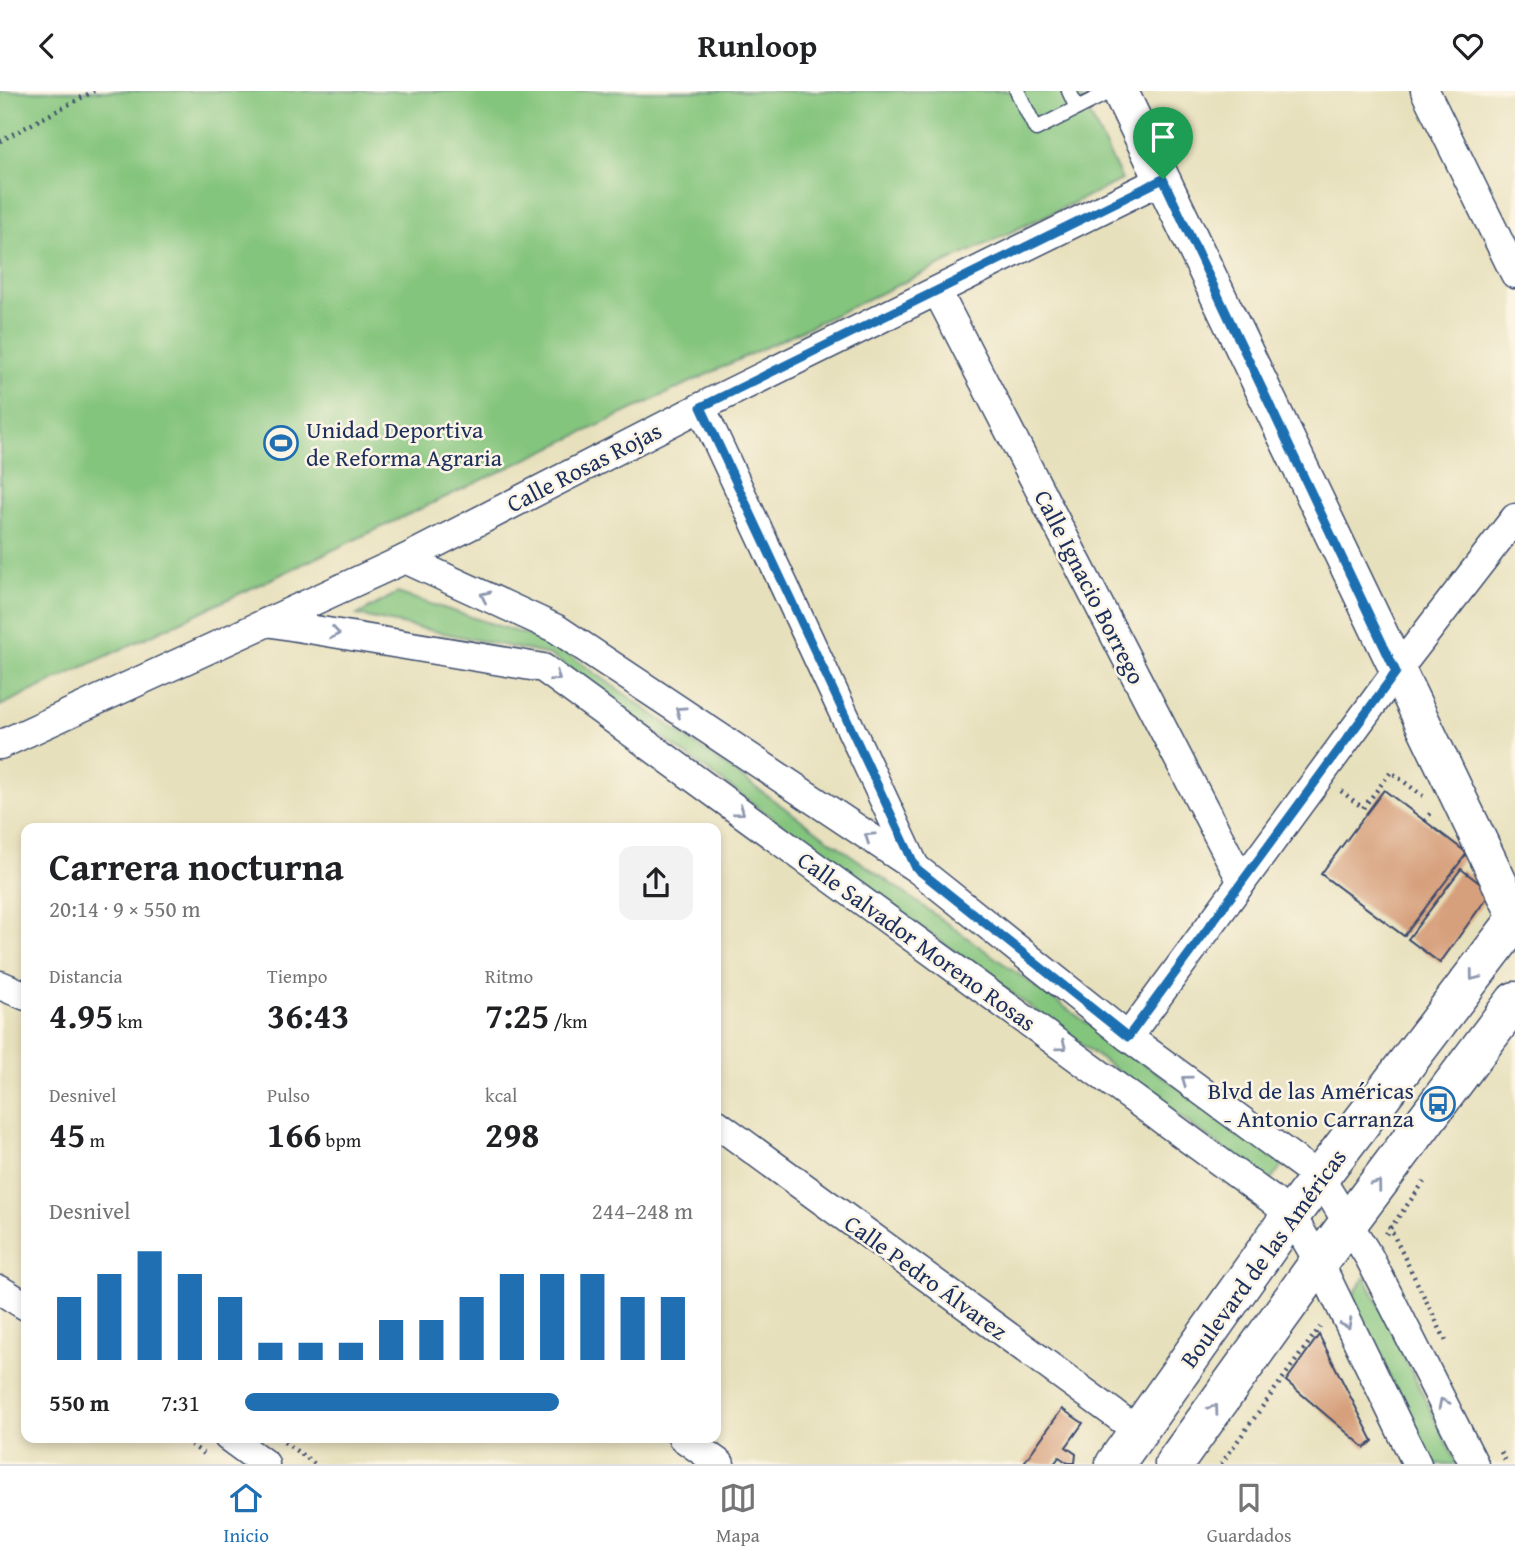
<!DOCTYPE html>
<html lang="es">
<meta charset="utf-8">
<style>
body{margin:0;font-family:"Gentium Book Plus",serif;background:#f2f2f2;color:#202124;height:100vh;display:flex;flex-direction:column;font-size:26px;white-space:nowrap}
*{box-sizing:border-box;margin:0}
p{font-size:23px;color:#757577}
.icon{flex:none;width:38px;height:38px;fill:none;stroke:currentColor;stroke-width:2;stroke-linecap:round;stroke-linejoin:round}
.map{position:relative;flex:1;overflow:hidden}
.panel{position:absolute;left:21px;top:732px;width:700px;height:620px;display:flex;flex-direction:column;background:#fff;border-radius:14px;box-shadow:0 4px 10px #0003}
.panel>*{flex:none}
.pin{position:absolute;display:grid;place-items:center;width:60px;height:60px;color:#fff;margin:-72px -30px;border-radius:50% 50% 50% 0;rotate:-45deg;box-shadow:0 0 7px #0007}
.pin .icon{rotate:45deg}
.round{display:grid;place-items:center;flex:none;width:74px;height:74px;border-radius:14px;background:#f2f2f2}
.overview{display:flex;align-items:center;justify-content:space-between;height:119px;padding:0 28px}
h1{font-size:38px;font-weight:700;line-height:52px}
.metrics{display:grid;grid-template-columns:repeat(3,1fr);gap:10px;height:119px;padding:7px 28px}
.metrics div{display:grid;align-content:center}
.metrics b{font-size:35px;font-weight:700}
.metrics small{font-size:19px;font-weight:400}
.metrics p{font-size:19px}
.chart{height:196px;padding:14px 28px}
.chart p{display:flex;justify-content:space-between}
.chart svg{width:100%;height:126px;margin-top:7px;stroke:#1f6fb2;stroke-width:6}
ul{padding:0 28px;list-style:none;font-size:23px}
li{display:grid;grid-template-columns:112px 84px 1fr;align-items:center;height:52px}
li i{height:18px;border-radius:9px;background:#1f6fb2}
header{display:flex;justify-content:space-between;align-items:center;height:91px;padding:0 28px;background:#fff;font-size:32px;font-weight:700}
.menu{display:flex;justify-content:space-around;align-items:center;height:98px;border-top:2px solid #e0e0e0;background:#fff;font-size:19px;color:#757577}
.menu a{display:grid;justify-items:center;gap:4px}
.menu .on{color:#1f6fb2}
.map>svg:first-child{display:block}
</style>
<header><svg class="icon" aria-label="back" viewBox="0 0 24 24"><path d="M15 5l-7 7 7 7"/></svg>Runloop<svg class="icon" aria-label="heart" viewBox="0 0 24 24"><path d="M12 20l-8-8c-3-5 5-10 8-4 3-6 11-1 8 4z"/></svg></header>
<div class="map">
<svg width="1515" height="1373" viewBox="0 0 1515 1373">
<rect width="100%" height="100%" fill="#fcf5e5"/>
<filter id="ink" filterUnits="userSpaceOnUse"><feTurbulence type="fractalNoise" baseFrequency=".0143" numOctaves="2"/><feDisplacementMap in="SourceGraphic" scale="14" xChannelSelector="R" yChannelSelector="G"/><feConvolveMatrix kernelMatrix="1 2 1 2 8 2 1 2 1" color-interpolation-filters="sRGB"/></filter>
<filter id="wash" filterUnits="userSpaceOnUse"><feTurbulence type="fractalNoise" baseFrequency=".00686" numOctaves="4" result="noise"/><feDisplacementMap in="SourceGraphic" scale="28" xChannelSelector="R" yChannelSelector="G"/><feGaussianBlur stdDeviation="1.57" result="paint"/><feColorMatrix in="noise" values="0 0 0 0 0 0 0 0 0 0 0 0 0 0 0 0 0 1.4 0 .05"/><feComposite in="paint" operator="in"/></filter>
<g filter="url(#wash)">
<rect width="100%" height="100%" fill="#e7e0bc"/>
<g fill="#84c57d" stroke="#507a6e" stroke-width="2">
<path d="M0 0H1078L1122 89 0 615Z"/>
<path d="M397 502 554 553 1284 1072 1269 1091 550 564 357 524Z"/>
<path d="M1365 1186 1457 1373H1428L1348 1211Z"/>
</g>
<g id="blocks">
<g fill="#d7a07d">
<path d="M1384 699 1467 762 1404 845 1321 783Z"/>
<path d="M1461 778 1491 801 1440 872 1408 848Z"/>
<path d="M1319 1244 1373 1350 1365 1357 1286 1290Z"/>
<path d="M1062 1318 1083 1332 1066 1356 1076 1363 1075 1372H1068L1059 1366 1054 1373H1023Z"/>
</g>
</g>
</g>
<g filter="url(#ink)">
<use href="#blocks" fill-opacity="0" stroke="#3a4a6c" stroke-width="2"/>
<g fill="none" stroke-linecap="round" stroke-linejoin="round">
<g stroke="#3a4a6c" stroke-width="17">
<g id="service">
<path d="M1017 0 1036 38 1111 0"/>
<path d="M1069 0 1077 17"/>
</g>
</g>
<g stroke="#3a4a6c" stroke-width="31">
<g id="minor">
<path d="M1425 0 1515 183"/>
<path d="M938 202 1242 791"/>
<path d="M701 316 915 776"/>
<path d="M405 468 557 538 916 777 1128 946 1320 1087 1369 1166 1474 1373"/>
<path d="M267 531 543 577 1271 1108 1291 1124 1319 1171 1417 1373"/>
<path d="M0 654 405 468 701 316 1163 88"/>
<path d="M0 894 26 905"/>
<path d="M1128 946 1396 581 1515 427"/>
<path d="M716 1032 1138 1340"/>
<path d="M0 1199 26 1215"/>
<path d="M228 1346 265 1373"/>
<path d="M682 1346 720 1373"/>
</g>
</g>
<g stroke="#3a4a6c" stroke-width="38">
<path id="tertiary" d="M1120 0 1515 824"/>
</g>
<g stroke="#3a4a6c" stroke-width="41">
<g id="secondary">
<path d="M1115 1373 1291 1124 1515 830"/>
<path d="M1174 1373 1319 1171 1515 910"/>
</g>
</g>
<g stroke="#3a4a6c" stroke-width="4.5" stroke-dasharray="2 5" stroke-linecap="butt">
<path d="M0 50 94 0"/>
<path d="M1341 700 1363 717 1391 681 1423 705"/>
<path d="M1425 730 1432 720"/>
<path d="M1389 1135 1446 1250"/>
<path d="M1386 1143 1424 1091"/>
<path d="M179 1346 206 1364"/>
<path d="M284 1351 315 1373"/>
<path d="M1501 1361 1507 1373"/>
<path d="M1221 1373 1320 1236"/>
</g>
<use href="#service" stroke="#fff" stroke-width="14"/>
<use href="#minor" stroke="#fff" stroke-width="28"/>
<use href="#tertiary" stroke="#fff" stroke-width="35"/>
<use href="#secondary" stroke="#fff" stroke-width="38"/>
</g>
<defs><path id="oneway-chevron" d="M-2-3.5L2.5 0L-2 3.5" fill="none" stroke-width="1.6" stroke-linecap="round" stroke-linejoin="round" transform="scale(1.75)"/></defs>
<g stroke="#8d97ae">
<use href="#oneway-chevron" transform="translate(485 505) rotate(-155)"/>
<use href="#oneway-chevron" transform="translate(335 542) rotate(9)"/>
<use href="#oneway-chevron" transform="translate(556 586) rotate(36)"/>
<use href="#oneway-chevron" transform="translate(680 620) rotate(-146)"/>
<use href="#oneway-chevron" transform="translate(740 720) rotate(36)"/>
<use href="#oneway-chevron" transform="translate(869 746) rotate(-146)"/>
<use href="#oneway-chevron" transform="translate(1474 885) rotate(127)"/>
<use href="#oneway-chevron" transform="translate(1062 955) rotate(36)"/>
<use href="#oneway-chevron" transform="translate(1186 989) rotate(-144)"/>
<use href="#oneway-chevron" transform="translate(1377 1094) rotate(-53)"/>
<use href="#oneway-chevron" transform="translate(1347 1233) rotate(64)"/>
<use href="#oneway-chevron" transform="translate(1443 1312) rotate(-117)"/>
<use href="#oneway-chevron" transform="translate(1214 1318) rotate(-54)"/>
</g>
</g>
<g fill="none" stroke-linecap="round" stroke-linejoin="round" filter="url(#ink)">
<g stroke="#fff" stroke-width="14">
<path id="route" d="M1163 88 1396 581 1128 946 916 777 701 316Z"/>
</g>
<use href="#route" stroke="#1f6fb2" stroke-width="9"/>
</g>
<defs>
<g id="stadium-ring" transform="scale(1.75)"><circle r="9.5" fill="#fcf5e5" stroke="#1f6fb2" stroke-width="1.5"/><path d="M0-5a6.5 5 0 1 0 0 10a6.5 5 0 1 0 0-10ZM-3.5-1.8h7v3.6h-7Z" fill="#1f6fb2"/></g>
<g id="bus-ring" transform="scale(1.75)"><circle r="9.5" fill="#fcf5e5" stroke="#1f6fb2" stroke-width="1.5"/><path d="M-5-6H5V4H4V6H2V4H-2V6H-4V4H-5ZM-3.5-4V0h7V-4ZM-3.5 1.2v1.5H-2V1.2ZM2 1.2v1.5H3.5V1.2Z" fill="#1f6fb2"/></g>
</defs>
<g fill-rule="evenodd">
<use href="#stadium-ring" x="281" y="352"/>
<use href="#bus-ring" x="1438" y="1013"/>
</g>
<g text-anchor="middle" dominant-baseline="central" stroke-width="5" stroke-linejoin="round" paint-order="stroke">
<g font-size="24" fill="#1b2f5e" stroke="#fcf5e5" text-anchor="start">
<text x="306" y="338">Unidad Deportiva<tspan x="306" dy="28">de Reforma Agraria</tspan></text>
<text x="1414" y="999" text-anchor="end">Blvd de las Américas<tspan x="1414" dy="28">- Antonio Carranza</tspan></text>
</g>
<g font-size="24" fill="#1b2f5e" stroke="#fcf5e5">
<text transform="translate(584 376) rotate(-27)">Calle Rosas Rojas</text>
<text transform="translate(1090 496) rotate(63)">Calle Ignacio Borrego</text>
<text transform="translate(917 850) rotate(36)">Calle Salvador Moreno Rosas</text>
<text transform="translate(1263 1167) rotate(-54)">Boulevard de las Américas</text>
<text transform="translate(926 1186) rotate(36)">Calle Pedro Álvarez</text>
</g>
</g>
</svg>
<div class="pin" style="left:1163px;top:88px;background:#1e9e55"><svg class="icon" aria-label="arrive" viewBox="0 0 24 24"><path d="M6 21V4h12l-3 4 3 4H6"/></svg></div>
<section class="panel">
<div class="overview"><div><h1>Carrera nocturna</h1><p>20:14 · 9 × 550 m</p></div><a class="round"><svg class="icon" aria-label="share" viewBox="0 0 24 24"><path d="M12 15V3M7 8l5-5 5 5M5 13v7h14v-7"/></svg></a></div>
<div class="metrics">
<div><p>Distancia</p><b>4.95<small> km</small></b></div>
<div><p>Tiempo</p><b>36:43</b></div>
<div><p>Ritmo</p><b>7:25<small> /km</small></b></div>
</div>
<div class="metrics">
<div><p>Desnivel</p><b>45<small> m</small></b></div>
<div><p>Pulso</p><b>166<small> bpm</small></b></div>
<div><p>kcal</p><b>298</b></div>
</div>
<div class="chart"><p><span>Desnivel</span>244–248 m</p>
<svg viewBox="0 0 160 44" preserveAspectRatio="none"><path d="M5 44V22M15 44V14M25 44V6M35 44V14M45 44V22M55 44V38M65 44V38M75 44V38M85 44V30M95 44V30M105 44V22M115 44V14M125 44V14M135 44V14M145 44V22M155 44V22"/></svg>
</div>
<ul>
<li><b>550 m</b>7:31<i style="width:70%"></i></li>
</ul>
</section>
</div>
<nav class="menu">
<a class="on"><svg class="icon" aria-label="home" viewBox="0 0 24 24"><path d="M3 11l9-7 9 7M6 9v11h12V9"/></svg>Inicio</a>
<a><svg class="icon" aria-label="map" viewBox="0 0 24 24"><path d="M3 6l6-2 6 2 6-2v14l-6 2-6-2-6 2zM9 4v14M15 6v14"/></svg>Mapa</a>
<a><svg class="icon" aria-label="saved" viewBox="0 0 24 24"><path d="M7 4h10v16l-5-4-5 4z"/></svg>Guardados</a>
</nav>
